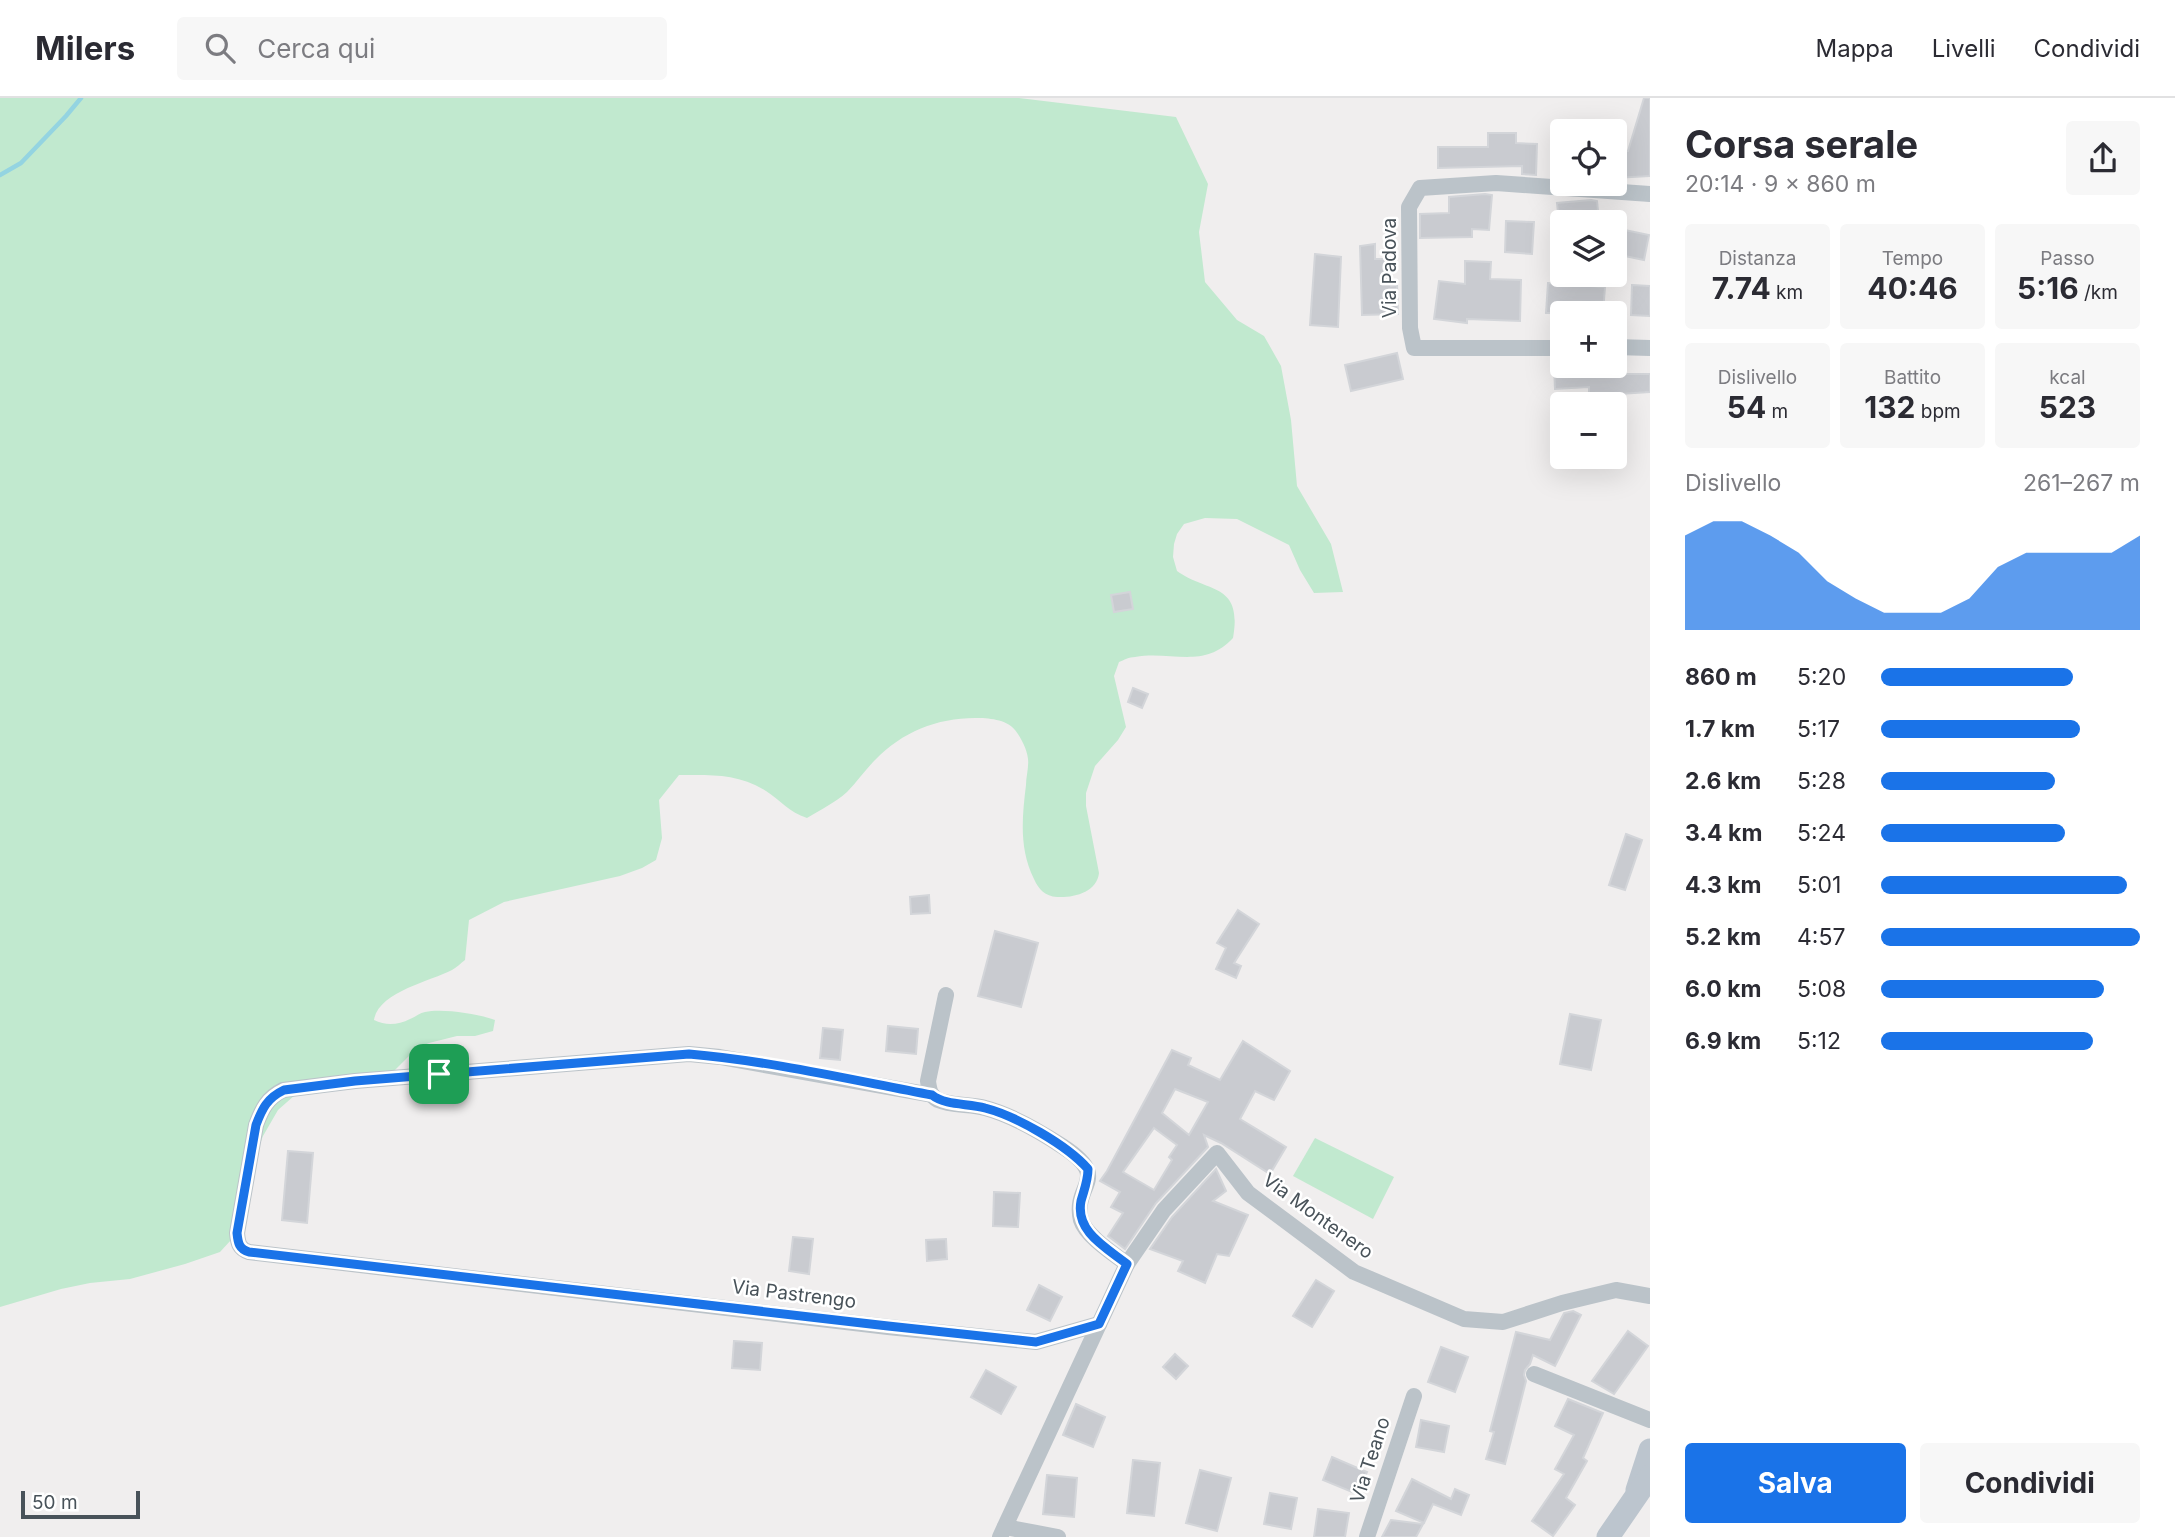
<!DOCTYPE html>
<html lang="it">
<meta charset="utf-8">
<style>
body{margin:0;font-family:Inter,sans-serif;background:#f7f7f7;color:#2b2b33;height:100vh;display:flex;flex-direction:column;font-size:26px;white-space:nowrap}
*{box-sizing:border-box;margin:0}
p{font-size:23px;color:#7c7c81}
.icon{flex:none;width:38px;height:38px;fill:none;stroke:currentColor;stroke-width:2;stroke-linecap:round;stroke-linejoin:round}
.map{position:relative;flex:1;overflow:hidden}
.panel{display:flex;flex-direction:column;background:#fff;width:525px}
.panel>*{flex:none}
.buttons{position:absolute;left:1550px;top:21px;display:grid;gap:14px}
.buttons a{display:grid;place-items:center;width:77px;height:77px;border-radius:7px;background:#fff;box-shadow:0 7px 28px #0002;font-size:35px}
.scale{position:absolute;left:21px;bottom:18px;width:119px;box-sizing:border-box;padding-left:7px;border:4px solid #485259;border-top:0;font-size:19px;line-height:24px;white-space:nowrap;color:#485259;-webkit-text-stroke:5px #fff;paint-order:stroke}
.pin{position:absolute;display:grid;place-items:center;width:60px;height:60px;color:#fff;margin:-30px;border-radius:14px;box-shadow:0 4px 10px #0006}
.round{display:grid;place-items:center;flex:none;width:74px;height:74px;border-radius:7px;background:#f7f7f7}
.headline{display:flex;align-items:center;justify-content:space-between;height:119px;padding:0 35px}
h1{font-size:38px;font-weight:700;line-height:52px}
.figures{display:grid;grid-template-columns:repeat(3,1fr);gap:10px;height:119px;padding:7px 35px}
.figures div{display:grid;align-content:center;border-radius:7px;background:#f7f7f7;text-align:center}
.figures b{font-size:30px;font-weight:700}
.figures small{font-size:19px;font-weight:400}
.figures p{font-size:19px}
.chart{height:196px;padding:14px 35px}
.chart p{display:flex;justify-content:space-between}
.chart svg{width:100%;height:126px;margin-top:7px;fill:#1a73e8;opacity:.7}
.button{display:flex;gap:14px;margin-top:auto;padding:14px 35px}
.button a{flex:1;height:80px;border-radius:7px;background:#1a73e8;color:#fff;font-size:28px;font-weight:700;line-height:80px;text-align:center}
.button a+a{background:#f7f7f7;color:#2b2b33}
ul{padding:0 35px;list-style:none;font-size:23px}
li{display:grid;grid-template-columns:112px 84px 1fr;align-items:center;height:52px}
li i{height:18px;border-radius:9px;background:#1a73e8}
header{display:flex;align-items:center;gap:42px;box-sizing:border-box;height:98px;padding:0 35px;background:#fff;border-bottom:2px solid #e1e1e2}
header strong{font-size:33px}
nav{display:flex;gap:38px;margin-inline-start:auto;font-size:24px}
.search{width:490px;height:63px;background:#f7f7f7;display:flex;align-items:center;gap:18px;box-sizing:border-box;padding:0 24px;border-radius:7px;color:#7c7c81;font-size:26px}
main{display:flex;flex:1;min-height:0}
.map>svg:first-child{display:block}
</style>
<header>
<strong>Milers</strong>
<div class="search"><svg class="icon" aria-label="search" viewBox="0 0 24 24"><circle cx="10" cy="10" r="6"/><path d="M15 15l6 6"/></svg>Cerca qui</div>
<nav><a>Mappa</a><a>Livelli</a><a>Condividi</a></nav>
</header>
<main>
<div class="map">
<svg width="1650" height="1439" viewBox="0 0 1650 1439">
<rect width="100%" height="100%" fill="#f0eeee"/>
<g fill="#c1e9cf">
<path d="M0 0H1019L1176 19 1208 86 1199 134 1205 184 1237 222 1264 238 1281 268 1291 322 1297 388 1331 446 1343 494 1314 495 1300 472 1289 447 1237 421 1205 420 1184 426 1177 436 1174 446 1173 459 1177 473C1207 495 1243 484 1233 540 1204 572 1170 552 1135 559 1129 559 1124 562 1119 564L1114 578 1126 629 1118 642 1095 668 1086 695V708L1099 775C1097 794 1074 800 1057 799 1045 798 1039 792 1034 781 1019 751 1022 720 1026 687 1026 679 1029 669 1028 661 1027 651 1021 640 1015 632 1006 621 988 620 975 620 937 620 902 634 875 662 865 672 857 684 847 694 836 704 820 712 807 720 789 714 781 703 766 693 738 675 710 677 679 677L659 702 662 740 656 762 642 770 620 778 504 804 469 822 465 862C461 865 456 870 452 872 431 883 378 894 374 922 386 928 398 927 410 921 416 919 419 915 425 914 442 910 479 916 495 922L493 933 475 938H457L429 945 416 951 393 974 295 997 278 1012 263 1038 250 1072 231 1142 220 1154 185 1166 130 1181 90 1185 61 1191 0 1209Z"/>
<path d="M1315 1040 1394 1079 1373 1121 1293 1078Z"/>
</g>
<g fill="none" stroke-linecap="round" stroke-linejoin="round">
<path stroke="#94d4e1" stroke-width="4.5" d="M0 77 21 65 66 18 81 0"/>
</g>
<g fill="#c9cbd0" stroke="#d3d5d9" stroke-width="2" fill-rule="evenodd">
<path d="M1644 0H1650V78L1615 80V53H1628Z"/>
<path d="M1488 35H1516V45L1537 46 1536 77 1522 76V68L1438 70V49H1488Z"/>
<path d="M1485 96 1492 97 1489 132 1472 131V139L1420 140V116L1449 115V99Z"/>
<path d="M1591 102 1597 103 1599 122 1559 124 1557 105Z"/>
<path d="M1506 123 1534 124 1532 156 1505 154Z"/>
<path d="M1620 131 1649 137 1644 162 1615 156Z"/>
<path d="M1375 146V161H1387L1391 188 1397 187 1398 216 1362 217 1360 148Z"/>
<path d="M1315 156 1341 159 1338 229 1310 227Z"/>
<path d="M1465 163 1491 164 1490 181 1521 182 1520 223 1467 221V225L1434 221 1439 183 1465 186Z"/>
<path d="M1548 185 1605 189 1603 215H1546Z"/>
<path d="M1632 187 1650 188V218L1631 217Z"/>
<path d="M1397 255 1403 281 1351 293 1345 267Z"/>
<path d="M1554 268H1585V273L1620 271V276H1650V294L1589 298V289L1555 291Z"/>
<path d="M1130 494 1133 511 1114 514 1111 497Z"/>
<path d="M1133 590 1148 596 1142 610 1128 604Z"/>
<path d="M1626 736 1642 742 1625 792 1609 787Z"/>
<path d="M929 797 930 815 911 816 910 799Z"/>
<path d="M1238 812 1259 826 1234 865 1241 868 1236 880 1216 871 1226 850 1217 845Z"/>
<path d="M995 833 1038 845 1021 909 978 898Z"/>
<path d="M1570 916 1601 922 1591 972 1560 966Z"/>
<path d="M888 928 918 931 916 956 886 953Z"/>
<path d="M823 930 843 932 840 962 820 960Z"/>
<path d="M1243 943 1290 973 1274 1002 1255 993 1240 1021 1286 1049 1270 1076 1221 1045 1204 1037 1208 1049 1156 1105 1125 1151 1108 1138 1123 1115 1111 1109 1120 1094 1100 1083 1107 1073 1172 952 1191 960 1188 967 1220 982ZM1175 991 1208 1004 1189 1037 1162 1015ZM1154 1030 1177 1047 1169 1059 1172 1062 1154 1092 1123 1074Z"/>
<path d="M288 1053 313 1055 307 1125 282 1122Z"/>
<path d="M1216 1071 1226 1093 1213 1103 1248 1117 1229 1158 1217 1156 1205 1185 1178 1173 1183 1163 1150 1151 1172 1119Z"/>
<path d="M994 1094 1020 1095 1018 1129 993 1128Z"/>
<path d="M793 1139 813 1141 809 1176 789 1173Z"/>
<path d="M946 1141 947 1161 927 1163 926 1142Z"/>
<path d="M1316 1182 1334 1193 1312 1229 1293 1218Z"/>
<path d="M1039 1187 1062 1199 1050 1223 1027 1212Z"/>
<path d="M1573 1213 1581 1217 1555 1268 1533 1257 1530 1266 1525 1272 1524 1277 1526 1283 1505 1366 1486 1361 1494 1334 1490 1333 1516 1234 1550 1242 1564 1215Z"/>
<path d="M1628 1233 1648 1248 1614 1296 1592 1283Z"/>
<path d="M734 1243 762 1245 760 1272 732 1270Z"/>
<path d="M1441 1249 1468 1259 1455 1294 1428 1284Z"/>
<path d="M1175 1256 1188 1268 1176 1281 1163 1269Z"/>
<path d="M986 1272 1016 1289 1001 1316 971 1299Z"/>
<path d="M1568 1301 1603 1315 1583 1360 1587 1363 1566 1400 1575 1407 1553 1438 1532 1423 1564 1376 1555 1371 1574 1337 1555 1328Z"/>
<path d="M1076 1306 1105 1319 1093 1349 1063 1337Z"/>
<path d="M1421 1322 1449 1328 1444 1354 1416 1349Z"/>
<path d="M1332 1359 1367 1374 1357 1396 1323 1382Z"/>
<path d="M1133 1362 1160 1365 1154 1418 1127 1415Z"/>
<path d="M1200 1372 1231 1380 1217 1433 1186 1425Z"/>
<path d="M1047 1377 1077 1380 1074 1419 1043 1416Z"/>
<path d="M1412 1381 1451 1401 1455 1391 1469 1397 1461 1417 1433 1406 1424 1425 1396 1413Z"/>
<path d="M1270 1395 1297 1400 1291 1431 1264 1426Z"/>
<path d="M1318 1411 1349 1415 1345 1439H1314Z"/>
<path d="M1391 1422 1423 1426 1416 1439H1382Z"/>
</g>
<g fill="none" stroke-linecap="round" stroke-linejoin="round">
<g stroke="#bbc3c9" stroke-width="16">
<path d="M1615 249 1650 250"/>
<path d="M1563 250H1414L1410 230 1409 109 1420 90 1496 85 1650 96"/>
<path d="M946 897 928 983C929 991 930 998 938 1002 951 1008 971 1006 985 1010 1012 1017 1039 1033 1062 1048 1113 1081 1072 1086 1081 1122 1086 1138 1114 1156 1127 1166"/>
<path d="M932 997 720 959 689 956 355 983 283 992C267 1000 262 1011 256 1027L237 1135C238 1145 239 1151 249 1154L888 1229 1036 1244 1099 1226"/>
<path d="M1534 1276 1650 1322"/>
<path d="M1005 1429 1058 1439"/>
<path d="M1000 1439 1127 1166 1164 1112 1217 1055 1248 1095 1354 1174 1464 1221 1503 1224 1562 1205 1616 1192 1650 1198"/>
<path d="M1367 1439 1414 1298"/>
</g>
<g stroke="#bcc5ce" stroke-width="23">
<path d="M1637 1392 1650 1352"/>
<path d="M1608 1439 1650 1378"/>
</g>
</g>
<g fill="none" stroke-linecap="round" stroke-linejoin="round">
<g stroke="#fff" stroke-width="14">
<path id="route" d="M689 956C771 963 852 982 932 997 946 1008 968 1005 985 1010 1016 1018 1067 1047 1088 1071 1088 1083 1084 1092 1081 1103 1075 1134 1107 1150 1127 1166L1099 1226 1036 1244 888 1228 249 1154C239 1151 238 1145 237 1135L256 1027C262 1011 267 1000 284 992L355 983Z"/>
</g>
<use href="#route" stroke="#1a73e8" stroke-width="9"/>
</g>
<g text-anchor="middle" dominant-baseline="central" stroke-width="5" stroke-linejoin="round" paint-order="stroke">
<g font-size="19" fill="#485259" stroke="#fff">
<text transform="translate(1389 170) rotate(-90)">Via Padova</text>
<text transform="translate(1318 1118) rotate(36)">Via Montenero</text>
<text transform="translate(794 1196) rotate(7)">Via Pastrengo</text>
<text transform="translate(1370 1362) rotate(-72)">Via Teano</text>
</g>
</g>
</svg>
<div class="buttons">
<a><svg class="icon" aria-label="locate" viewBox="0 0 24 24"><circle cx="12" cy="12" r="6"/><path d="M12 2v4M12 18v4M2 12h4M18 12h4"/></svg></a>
<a><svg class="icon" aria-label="layers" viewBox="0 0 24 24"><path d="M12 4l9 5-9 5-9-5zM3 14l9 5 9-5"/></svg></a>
<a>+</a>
<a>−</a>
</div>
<div class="scale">50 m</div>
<div class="pin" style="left:439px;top:976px;background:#1e9e55"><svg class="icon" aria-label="arrive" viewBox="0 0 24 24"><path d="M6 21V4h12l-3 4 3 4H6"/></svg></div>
</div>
<section class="panel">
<div class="headline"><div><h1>Corsa serale</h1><p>20:14 · 9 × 860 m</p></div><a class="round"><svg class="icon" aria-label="share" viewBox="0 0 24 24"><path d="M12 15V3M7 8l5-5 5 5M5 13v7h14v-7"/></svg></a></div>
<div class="figures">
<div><p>Distanza</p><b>7.74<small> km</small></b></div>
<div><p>Tempo</p><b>40:46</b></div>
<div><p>Passo</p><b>5:16<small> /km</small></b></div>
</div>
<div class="figures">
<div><p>Dislivello</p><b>54<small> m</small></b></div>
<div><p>Battito</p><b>132<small> bpm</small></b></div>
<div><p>kcal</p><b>523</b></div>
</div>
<div class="chart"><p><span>Dislivello</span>261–267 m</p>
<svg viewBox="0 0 160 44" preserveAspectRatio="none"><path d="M0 44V11L10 6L20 6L30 11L40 17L50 27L60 33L70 38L80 38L90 38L100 33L110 22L120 17L130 17L140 17L150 17L160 11V44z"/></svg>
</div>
<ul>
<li><b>860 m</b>5:20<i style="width:74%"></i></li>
<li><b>1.7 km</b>5:17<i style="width:77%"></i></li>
<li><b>2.6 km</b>5:28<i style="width:67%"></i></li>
<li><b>3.4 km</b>5:24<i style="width:71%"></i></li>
<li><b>4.3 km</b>5:01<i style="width:95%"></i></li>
<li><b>5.2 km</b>4:57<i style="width:100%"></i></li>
<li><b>6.0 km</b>5:08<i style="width:86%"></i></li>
<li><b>6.9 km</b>5:12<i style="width:82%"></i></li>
</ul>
<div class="button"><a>Salva</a><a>Condividi</a></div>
</section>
</main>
